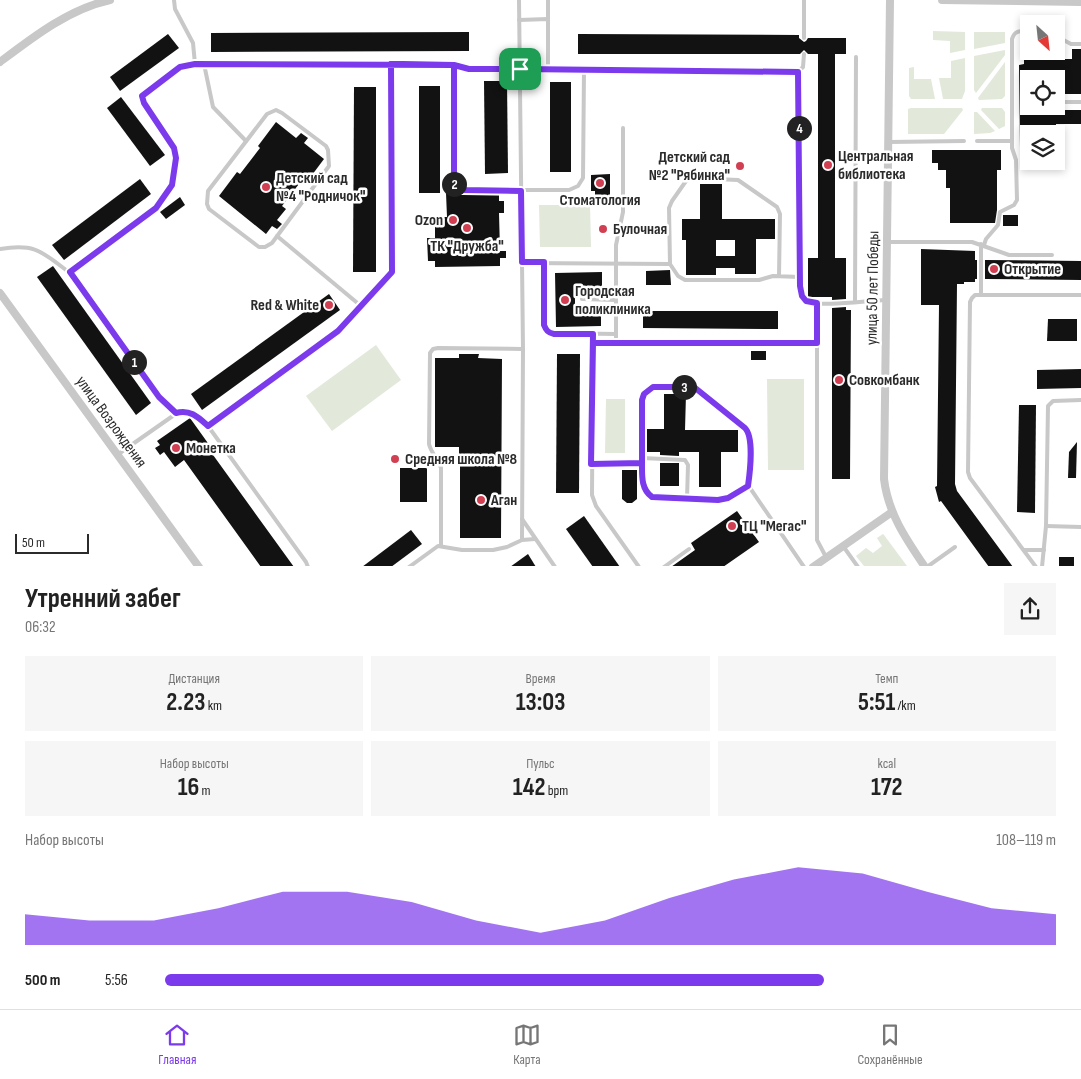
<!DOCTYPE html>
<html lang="ru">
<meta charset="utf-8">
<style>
body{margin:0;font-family:"Sofia Sans Condensed",sans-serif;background:#f6f6f6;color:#222;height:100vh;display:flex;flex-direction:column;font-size:19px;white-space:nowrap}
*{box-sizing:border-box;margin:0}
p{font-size:16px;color:#767676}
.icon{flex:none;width:28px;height:28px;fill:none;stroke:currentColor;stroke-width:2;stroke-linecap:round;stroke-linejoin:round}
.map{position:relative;height:566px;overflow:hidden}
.drawer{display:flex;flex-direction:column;background:#fff;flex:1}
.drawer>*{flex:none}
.needle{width:32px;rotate:153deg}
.fabs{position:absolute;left:1020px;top:15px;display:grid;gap:10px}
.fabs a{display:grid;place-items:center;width:45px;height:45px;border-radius:0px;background:#fff;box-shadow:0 2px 8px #0003;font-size:25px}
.scale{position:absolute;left:15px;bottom:12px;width:74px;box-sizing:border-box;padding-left:5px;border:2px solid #2b2b2b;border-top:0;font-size:14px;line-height:18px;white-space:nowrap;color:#2b2b2b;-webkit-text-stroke:4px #fff;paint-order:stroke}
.pin{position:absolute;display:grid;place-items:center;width:42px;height:42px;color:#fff;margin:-21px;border-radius:10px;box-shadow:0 2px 8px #0006}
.km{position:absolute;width:25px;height:25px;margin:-12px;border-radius:50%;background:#222;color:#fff;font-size:14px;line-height:25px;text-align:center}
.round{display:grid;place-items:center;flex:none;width:52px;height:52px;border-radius:0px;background:#f6f6f6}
.summary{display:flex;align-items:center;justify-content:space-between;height:85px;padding:0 25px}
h1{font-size:28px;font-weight:700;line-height:38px}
.figures{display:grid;grid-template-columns:repeat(3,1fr);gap:8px;height:85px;padding:5px 25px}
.figures div{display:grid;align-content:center;border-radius:0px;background:#f6f6f6;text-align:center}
.figures b{font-size:25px;font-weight:700}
.figures small{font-size:14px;font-weight:400}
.figures p{font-size:14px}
.chart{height:140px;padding:10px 25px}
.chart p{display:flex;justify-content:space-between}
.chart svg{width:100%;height:90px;margin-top:5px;fill:#7c3aed;opacity:.7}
ul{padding:0 25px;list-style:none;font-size:16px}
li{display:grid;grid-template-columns:80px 60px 1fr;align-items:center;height:38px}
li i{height:12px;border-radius:6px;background:#7c3aed}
.tabs{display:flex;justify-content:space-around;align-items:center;height:70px;border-top:1px solid #e0e0e0;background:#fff;font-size:14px;color:#767676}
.tabs a{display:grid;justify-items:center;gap:2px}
.tabs .active{color:#7c3aed}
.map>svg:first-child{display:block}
</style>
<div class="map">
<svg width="1081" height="567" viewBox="0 0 1081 567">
<rect width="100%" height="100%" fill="#fff"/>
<g fill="#e2e8da">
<path d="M933 31 965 32V50L950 53V41L933 40Z"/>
<path d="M974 32H1005V43L974 49Z"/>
<path d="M1005 50V55L976 93 974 90V56Z"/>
<path d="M965 58V91L962 99H943L939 78H951V61Z"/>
<path d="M1005 62V96L1002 99 979 100 978 98Z"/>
<path d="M914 67V79H931L935 99H911L909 96V68Z"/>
<path d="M911 108H962L963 110 944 134H908V109Z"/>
<path d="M982 108H1002L1005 112V126L999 129 981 110Z"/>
<path d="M974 112H977L995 131 990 133 974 134Z"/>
<path d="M539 205H590L591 247H540Z"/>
<path d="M376 345 401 380 332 431 306 396Z"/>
<path d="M767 379H804V470H768Z"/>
<path d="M606 399H625V453H605Z"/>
<path d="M883 534 884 535 907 566H864L856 556 866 548 873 553 882 546 877 538Z"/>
</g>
<g fill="#121212" fill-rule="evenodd">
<path d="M469 32V51L211 52V33Z"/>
<path d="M168 34 179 48 120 91 110 77Z"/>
<path d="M578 34 799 35V38L804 42 806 41 808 38H846V54H835V258H846V299L832 300V297H808V258H818V54H808L804 50 800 54H578Z"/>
<path d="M1072 49H1081V94H1056V79H1029V106H1043V110H1081V124H1056V134H1029V148H1020L1019 65 1024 64V51H1043V59H1072Z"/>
<path d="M484 81H507L508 173 485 174Z"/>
<rect x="550" y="82" width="21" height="90"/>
<rect x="419" y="86" width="21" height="107"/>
<path d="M354 87H376V272H353Z"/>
<path d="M121 97 165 155 150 166 107 108Z"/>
<path d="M276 122 296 138 301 133 308 138 304 143 324 159 306 183 302 180 282 206 286 209 277 220 282 224 277 229 272 226 266 234 219 196 237 172 240 174 260 148 258 146Z"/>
<path d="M932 150H1001V170H997V210L995 223H950V188H946V170H938V163H932Z"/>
<path d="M610 174V198H595V191H591V175Z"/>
<path d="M140 179 151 194 64 260 52 245Z"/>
<path d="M700 184H722V219H775V239H756V274H735V268H716V275H686V240H682V219H700ZM716 240H735V256H716Z"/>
<path d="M446 193H459L462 195 499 194V201H504V213H499L500 251H506V258H500V266L435 267V261H428L427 238H435V217H447Z"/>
<path d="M180 197 185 205 166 219 160 212Z"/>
<rect x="1003" y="215" width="15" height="11"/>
<path d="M921 249 975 251V260H977V279H975V282H964V284H957L955 484 957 491 1013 567H989L941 501 939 502 935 487 937 486 939 305H921Z"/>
<path d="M985 260 1081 261V280L985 279Z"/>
<path d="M53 266 151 403 136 415 37 277Z"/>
<path d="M670 270 671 285H646V271Z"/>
<path d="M602 272V292H575V308H601V326L556 327 555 273Z"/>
<path d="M329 294 340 310 202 410 191 394Z"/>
<path d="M846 307V310H851L850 479H832V308Z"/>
<path d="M643 311H778V329L643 328Z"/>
<path d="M1048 319H1077V341H1047Z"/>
<rect x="751" y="351" width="15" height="9"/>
<path d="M459 354H479L478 358 502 359 501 538H460V456H459V447H435V358H459Z"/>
<path d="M557 354H580L579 493H556Z"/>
<path d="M1081 369V388L1037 389V370Z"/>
<path d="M664 394H686L685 430H738V452H721V487H699V452H679V456L660 455V452H646V429H664Z"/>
<path d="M1019 405H1036L1035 513 1017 512Z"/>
<path d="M190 418 210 446 208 448 294 567H261L184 460 175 467 164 452 160 455 155 448 160 445 157 441Z"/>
<path d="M1077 442 1076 478H1068L1069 452Z"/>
<rect x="660" y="463" width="19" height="23"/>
<rect x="400" y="468" width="27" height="34"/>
<path d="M622 470H637V499L632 503H627L622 499Z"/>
<path d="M737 511 759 542 723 567H671L695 550 691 543Z"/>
<path d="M584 516 620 567H593L566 529Z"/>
<path d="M411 530 422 544 391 567H362Z"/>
<path d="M528 554 536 567H510Z"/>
<rect x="1059" y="557" width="15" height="10"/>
</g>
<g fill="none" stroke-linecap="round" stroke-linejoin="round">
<g stroke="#c8c8c8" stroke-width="4">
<path d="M174 0 175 9 193 43 195 64"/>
<path d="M519 0 523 349 522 540"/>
<path d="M548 0V19"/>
<path d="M804 0V38"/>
<path d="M519 20 548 19V70"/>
<path d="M1056 36 1071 44H1081"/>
<path d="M804 54 803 67 798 72 801 292C802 296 803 299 807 301 820 308 870 300 886 300"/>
<path d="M204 64 213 107 246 141"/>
<path d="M454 65V187L463 190H569L578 186 583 178 584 70"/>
<path d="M1056 102H1081"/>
<path d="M276 110 282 113 326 146 328 150 329 166 272 243 265 247H259L209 209 207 204 208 191 267 114Z"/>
<path d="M977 141H1012"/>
<path d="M889 142 964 141"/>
<path d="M277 236 361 306"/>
<path d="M888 242H972L1009 255H1052"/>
<path d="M984 245 986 239 998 225 1000 212 1014 205 1017 200 1016 160 1012 148V39C1015 30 1020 31 1029 31"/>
<path d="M0 249C36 243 42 252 70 273L159 204 173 181 176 152 175 148 143 103 142 96 180 67 186 65H454L469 69 798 72"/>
<path d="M544 262V325L549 333 616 334"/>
<path d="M522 263 670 264"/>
<path d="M70 273 159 397 177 413"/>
<path d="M779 276 780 214 777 207 738 180 693 178 686 181 672 201 669 208 670 264 678 276 685 280H759L773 276 800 277"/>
<path d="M981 295V244"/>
<path d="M582 299 616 300"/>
<path d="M855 302 856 57"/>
<path d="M817 303V540L826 557"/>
<path d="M593 334 592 495 596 506 639 567"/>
<path d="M593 343H817"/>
<path d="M616 343V245L623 212V128"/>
<path d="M208 426 306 562 308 567"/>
<path d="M117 455 177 413C190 408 198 417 208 426L339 331 392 271 391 64"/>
<path d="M642 458 685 460 688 465 687 499"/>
<path d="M642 463V401C643 395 645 391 651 388 658 385 692 386 699 389L748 431 750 470 748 485 804 567"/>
<path d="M591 464 642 463C643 478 641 495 658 498L723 499 748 485"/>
<path d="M522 519 555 567"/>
<path d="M1046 526 1081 527"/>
<path d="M441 546V468C438 459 431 453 429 444L430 353 433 349 438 348 523 349"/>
<path d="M843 546 858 567"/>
<path d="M1024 550H1044"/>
<path d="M409 567 438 546 462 550H493L507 547 522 540 535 539"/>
<path d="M664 567 689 549"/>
<path d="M927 567 955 547"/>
<path d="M1036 567 970 478 968 472 970 302 972 298 975 295H1081"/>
<path d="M1042 567 1046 526 1048 406 1053 401 1081 400"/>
</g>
<g stroke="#c8c8c8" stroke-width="8">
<path d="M890 0 884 479C888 513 906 539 925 567"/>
<path d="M942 0 1081 2"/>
<path d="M0 62C33 37 69 9 110 0"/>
<path d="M0 293 199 567"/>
<path d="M813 567 892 512"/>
</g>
</g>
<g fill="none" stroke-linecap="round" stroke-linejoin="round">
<g stroke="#fff" stroke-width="10">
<path id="route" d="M520 69H469L454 65 195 64 180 67 142 96 144 103 174 148 176 158 172 185 156 208 70 272 159 397 176 413C190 409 198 417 208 426L338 331 392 272 391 64 454 65V187L463 190 521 191 522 262H544V325C546 330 548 333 554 334H593L591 464 642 463C642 476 641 489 652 497L718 500 728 498 748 486C750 472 754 437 745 428L694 387H653L644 394 642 400V463L591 464 593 343H817V303L806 301 802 296 800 286 798 72 520 69"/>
</g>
<use href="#route" stroke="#7c3aed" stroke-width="6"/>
</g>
<g fill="#d13f52" stroke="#fff" stroke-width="2">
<circle cx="828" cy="165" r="5"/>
<circle cx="740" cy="166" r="5"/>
<circle cx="600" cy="183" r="5"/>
<circle cx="266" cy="187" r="5"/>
<circle cx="453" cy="220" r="5"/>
<circle cx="467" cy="228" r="5"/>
<circle cx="603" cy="229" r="5"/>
<circle cx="994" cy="269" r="5"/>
<circle cx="565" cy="300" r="5"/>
<circle cx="329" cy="305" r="5"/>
<circle cx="839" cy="380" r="5"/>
<circle cx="176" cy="448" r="5"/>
<circle cx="395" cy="459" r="5"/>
<circle cx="481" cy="500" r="5"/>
<circle cx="732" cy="526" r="5"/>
</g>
<g text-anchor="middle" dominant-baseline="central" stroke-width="5" stroke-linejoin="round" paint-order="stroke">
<g font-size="16" font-weight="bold" fill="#2b2b2b" stroke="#fff" text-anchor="start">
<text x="838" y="156">Центральная<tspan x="838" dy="18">библиотека</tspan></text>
<text x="730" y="157" text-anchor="end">Детский сад<tspan x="730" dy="18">№2 "Рябинка"</tspan></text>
<text x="276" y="178">Детский сад<tspan x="276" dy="18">№4 "Родничок"</tspan></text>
<text x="600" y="200" text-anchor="middle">Стоматология</text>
<text x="443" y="220" text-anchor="end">Ozon</text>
<text x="613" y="229">Булочная</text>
<text x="467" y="246" text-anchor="middle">ТК "Дружба"</text>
<text x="1004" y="269">Открытие</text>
<text x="575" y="291">Городская<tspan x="575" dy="18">поликлиника</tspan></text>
<text x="319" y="305" text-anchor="end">Red &amp; White</text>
<text x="849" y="380">Совкомбанк</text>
<text x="186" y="448">Монетка</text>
<text x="405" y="459">Средняя школа №8</text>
<text x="491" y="500">Аган</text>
<text x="742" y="526">ТЦ "Мегас"</text>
</g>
<g font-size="16" fill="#2b2b2b" stroke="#fff">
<text transform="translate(873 288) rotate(-89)">улица 50 лет Победы</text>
<text transform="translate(111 422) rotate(54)">улица Возрождения</text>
</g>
</g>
</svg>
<div class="fabs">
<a><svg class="needle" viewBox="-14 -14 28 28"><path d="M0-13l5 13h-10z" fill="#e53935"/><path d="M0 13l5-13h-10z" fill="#767676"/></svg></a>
<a><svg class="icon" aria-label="locate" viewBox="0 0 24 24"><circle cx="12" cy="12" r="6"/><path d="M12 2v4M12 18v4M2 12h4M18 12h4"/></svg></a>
<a><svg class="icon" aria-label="layers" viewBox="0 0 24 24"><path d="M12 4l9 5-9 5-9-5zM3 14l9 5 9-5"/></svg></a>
</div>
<div class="scale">50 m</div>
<div class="pin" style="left:520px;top:69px;background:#1e9e55"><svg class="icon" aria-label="arrive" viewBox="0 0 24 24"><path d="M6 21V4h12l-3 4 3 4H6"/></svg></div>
<b class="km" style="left:134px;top:362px">1</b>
<b class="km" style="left:454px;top:184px">2</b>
<b class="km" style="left:684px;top:387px">3</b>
<b class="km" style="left:799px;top:128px">4</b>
</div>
<section class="drawer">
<div class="summary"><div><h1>Утренний забег</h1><p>06:32</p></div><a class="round"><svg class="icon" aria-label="share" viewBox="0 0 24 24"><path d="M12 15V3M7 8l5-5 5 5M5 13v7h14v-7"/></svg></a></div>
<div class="figures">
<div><p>Дистанция</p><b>2.23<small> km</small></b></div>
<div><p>Время</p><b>13:03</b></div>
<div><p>Темп</p><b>5:51<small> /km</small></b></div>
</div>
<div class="figures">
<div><p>Набор высоты</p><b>16<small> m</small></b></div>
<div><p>Пульс</p><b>142<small> bpm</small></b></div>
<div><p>kcal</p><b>172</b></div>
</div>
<div class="chart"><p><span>Набор высоты</span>108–119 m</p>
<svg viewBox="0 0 160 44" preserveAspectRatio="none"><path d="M0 44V29L10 32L20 32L30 26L40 18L50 18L60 23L70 32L80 38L90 32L100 21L110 12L120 6L130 9L140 18L150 26L160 29V44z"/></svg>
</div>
<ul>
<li><b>500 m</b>5:56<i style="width:74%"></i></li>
</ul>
</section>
<nav class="tabs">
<a class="active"><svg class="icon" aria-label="home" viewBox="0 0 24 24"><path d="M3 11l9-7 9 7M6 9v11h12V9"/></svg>Главная</a>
<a><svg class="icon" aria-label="map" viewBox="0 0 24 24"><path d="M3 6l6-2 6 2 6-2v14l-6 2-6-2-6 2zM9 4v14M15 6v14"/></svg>Карта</a>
<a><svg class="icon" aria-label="saved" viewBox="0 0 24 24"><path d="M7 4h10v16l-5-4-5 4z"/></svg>Сохранённые</a>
</nav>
